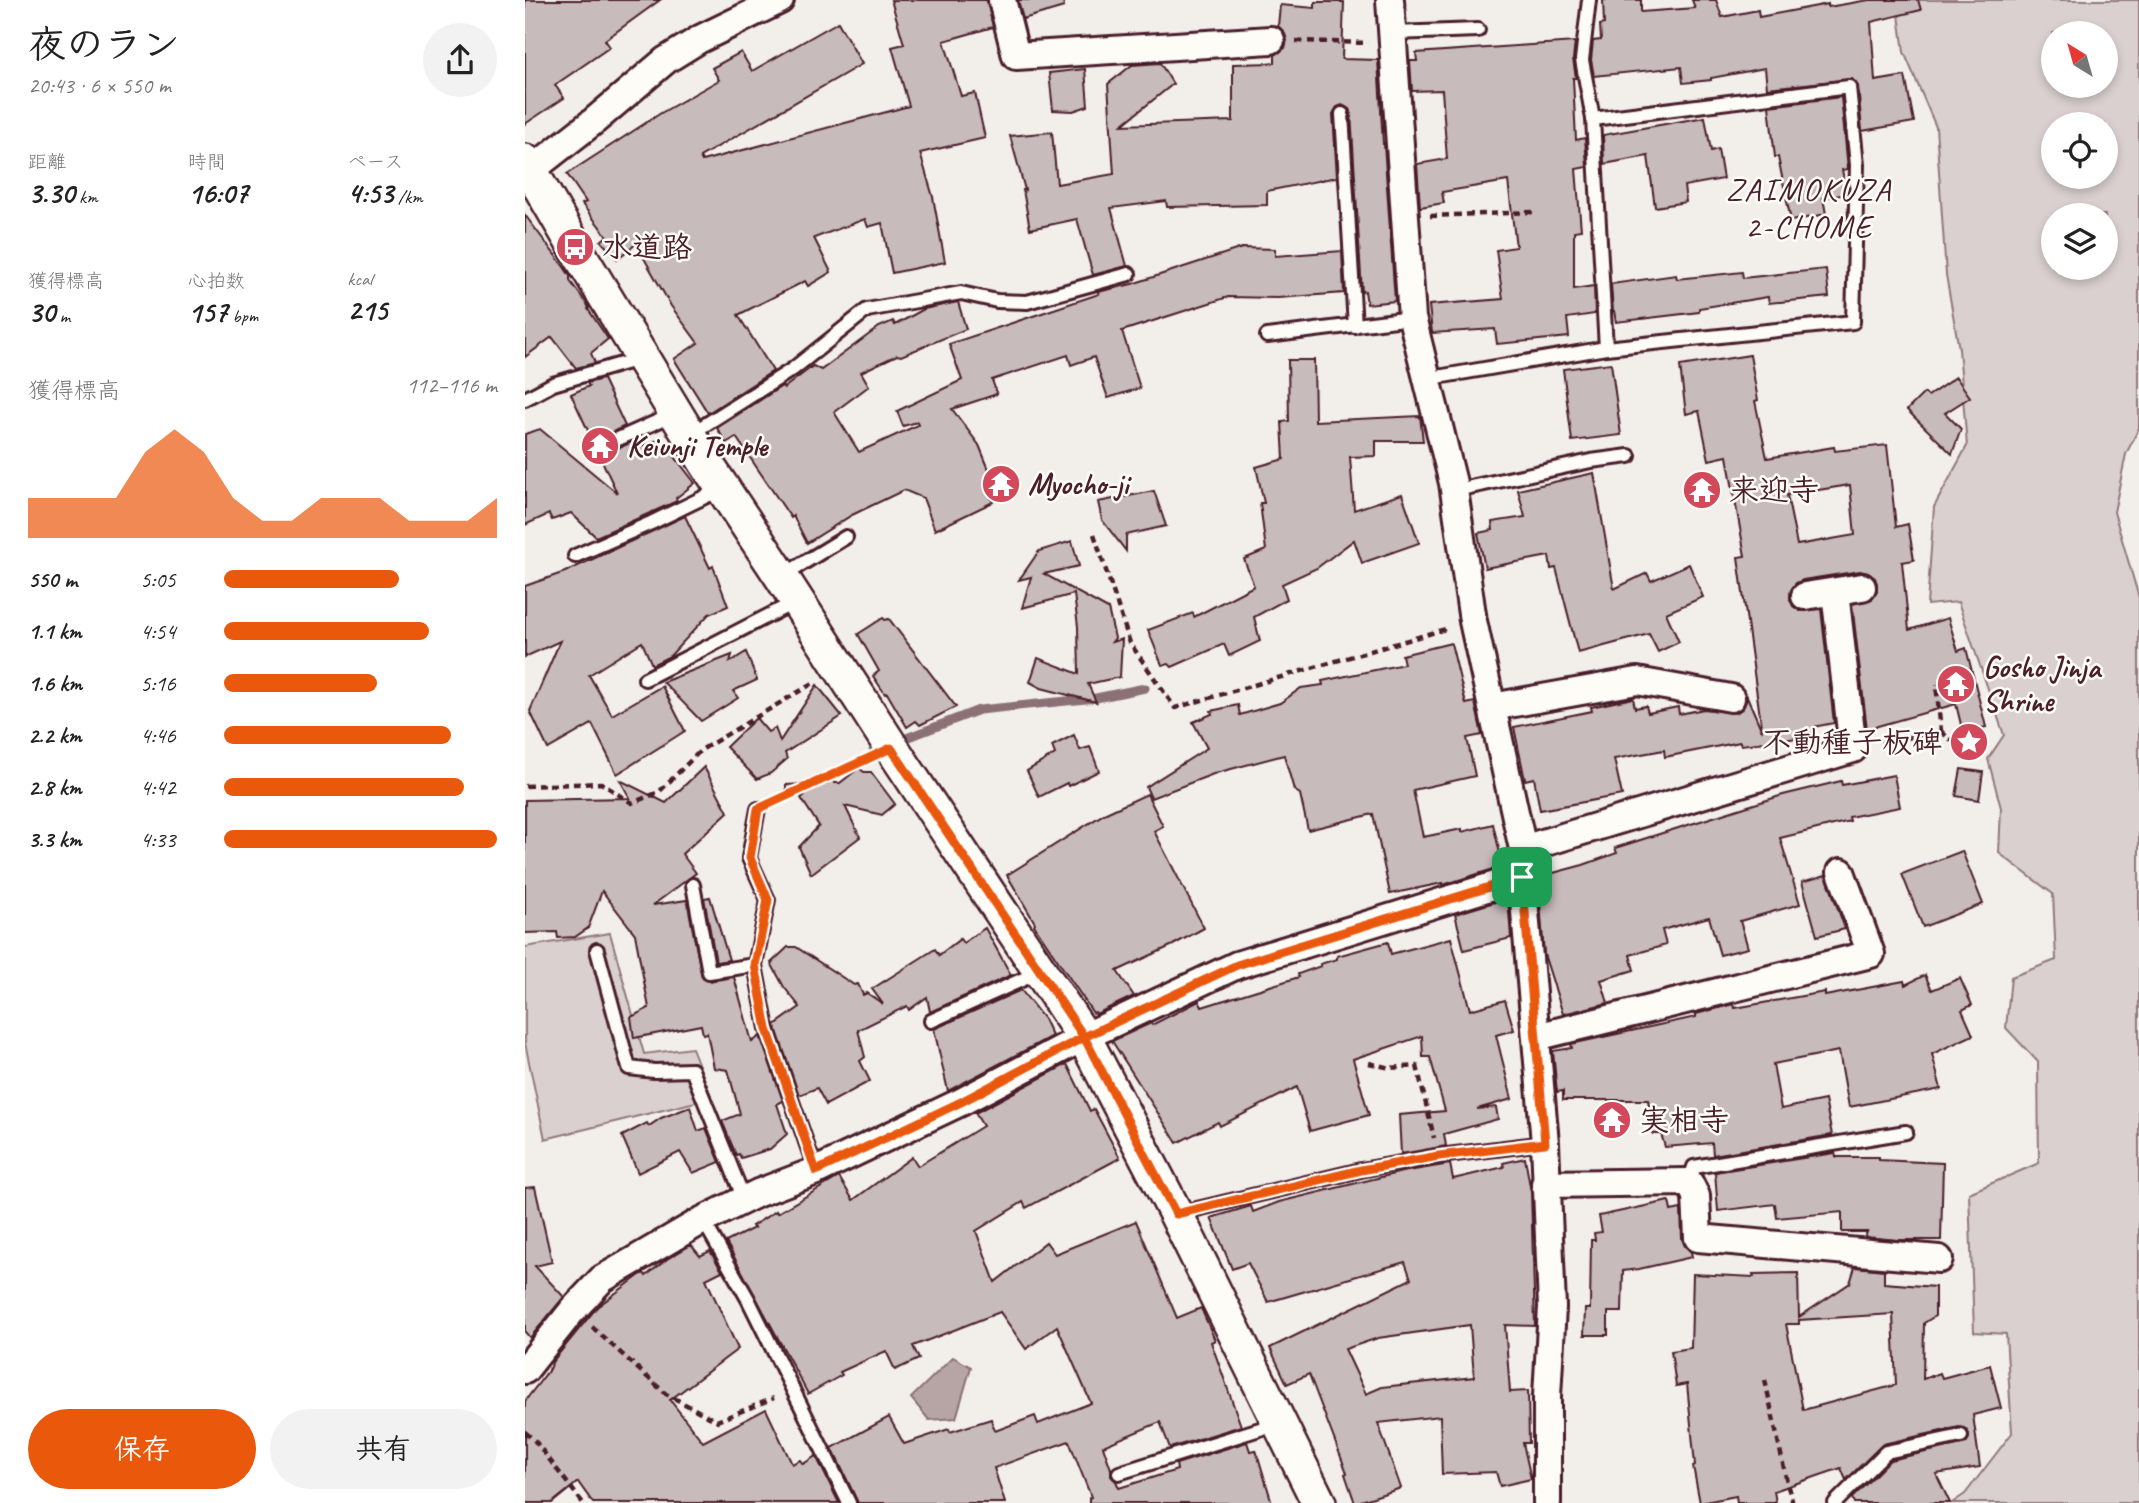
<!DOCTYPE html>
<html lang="ja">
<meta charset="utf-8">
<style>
body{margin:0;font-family:Caveat,"Klee One",sans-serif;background:#f2f2f2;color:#222;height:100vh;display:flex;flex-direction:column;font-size:26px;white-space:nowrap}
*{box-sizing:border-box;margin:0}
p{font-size:23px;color:#767676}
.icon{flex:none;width:38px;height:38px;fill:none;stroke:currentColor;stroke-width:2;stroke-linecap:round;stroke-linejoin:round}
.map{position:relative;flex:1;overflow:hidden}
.side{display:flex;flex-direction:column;background:#fff;width:525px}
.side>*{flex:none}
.needle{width:46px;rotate:323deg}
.fabs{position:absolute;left:1516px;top:21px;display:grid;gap:14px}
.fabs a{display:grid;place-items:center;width:77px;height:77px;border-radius:50%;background:#fff;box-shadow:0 4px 10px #0003;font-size:35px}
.pin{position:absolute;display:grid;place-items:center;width:60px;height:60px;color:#fff;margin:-30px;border-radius:14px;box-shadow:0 4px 10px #0006}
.round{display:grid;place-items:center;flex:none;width:74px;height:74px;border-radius:37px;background:#f2f2f2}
.overview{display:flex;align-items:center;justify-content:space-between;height:119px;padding:0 28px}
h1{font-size:38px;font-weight:600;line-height:52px}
.metrics{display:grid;grid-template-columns:repeat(3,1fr);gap:10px;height:119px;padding:7px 28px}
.metrics div{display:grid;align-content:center}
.metrics b{font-size:30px;font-weight:600}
.metrics small{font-size:19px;font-weight:400}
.metrics p{font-size:19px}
.chart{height:196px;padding:14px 28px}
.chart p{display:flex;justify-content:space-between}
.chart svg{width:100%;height:126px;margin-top:7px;fill:#ea580c;opacity:.7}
.button{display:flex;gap:14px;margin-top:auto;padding:14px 28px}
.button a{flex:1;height:80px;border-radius:42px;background:#ea580c;color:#fff;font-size:28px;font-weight:600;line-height:80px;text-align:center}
.button a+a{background:#f2f2f2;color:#222}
ul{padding:0 28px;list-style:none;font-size:23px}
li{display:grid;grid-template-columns:112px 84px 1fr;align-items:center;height:52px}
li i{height:18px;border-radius:9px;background:#ea580c}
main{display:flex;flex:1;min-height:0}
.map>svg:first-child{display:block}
</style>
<main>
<section class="side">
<div class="overview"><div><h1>夜のラン</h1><p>20:43 · 6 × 550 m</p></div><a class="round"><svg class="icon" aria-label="share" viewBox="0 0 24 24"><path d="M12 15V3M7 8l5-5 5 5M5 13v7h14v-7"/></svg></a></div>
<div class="metrics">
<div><p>距離</p><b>3.30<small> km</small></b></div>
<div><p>時間</p><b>16:07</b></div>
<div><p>ペース</p><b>4:53<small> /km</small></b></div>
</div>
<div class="metrics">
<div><p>獲得標高</p><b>30<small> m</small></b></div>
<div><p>心拍数</p><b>157<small> bpm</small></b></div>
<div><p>kcal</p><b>215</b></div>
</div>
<div class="chart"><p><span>獲得標高</span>112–116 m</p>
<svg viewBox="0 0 160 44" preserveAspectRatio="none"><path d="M0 44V30L10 30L20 30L30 30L40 14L50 6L60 14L70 30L80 38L90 38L100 30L110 30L120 30L130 38L140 38L150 38L160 30V44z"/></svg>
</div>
<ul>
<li><b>550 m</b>5:05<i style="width:64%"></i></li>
<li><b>1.1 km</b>4:54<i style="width:75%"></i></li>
<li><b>1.6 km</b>5:16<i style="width:56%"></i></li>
<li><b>2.2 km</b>4:46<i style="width:83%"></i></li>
<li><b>2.8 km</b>4:42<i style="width:88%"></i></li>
<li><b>3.3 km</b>4:33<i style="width:100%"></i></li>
</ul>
<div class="button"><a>保存</a><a>共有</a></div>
</section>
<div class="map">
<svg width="1614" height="1503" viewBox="0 0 1614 1503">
<rect width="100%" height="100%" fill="#f2efeb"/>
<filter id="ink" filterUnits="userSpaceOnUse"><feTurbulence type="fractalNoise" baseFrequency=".0143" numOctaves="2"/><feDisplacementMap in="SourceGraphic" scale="14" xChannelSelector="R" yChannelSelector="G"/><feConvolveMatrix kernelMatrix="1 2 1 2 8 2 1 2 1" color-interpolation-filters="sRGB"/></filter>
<g filter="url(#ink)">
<g fill="#d9d0cf" stroke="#92787d" stroke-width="2" fill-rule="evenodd">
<path d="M1372 0H1614V428L1601 454 1589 512 1614 598V1503H1427L1440 1494 1487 1433 1481 1334 1449 1332 1444 1193 1514 1163 1513 1062 1481 1028 1486 977 1531 960 1528 894 1474 853 1476 808 1463 759 1479 735 1433 602 1402 605 1409 507 1442 446 1434 349 1421 275 1411 127 1379 52ZM1528 33H1580V86H1528ZM1528 124H1580V177H1528ZM1528 215H1580V268H1528Z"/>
<path d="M85 933 119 1054 167 1048 187 1098 20 1139 0 1043V947Z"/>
</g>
<path fill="#b7a5a6" stroke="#8b6f75" stroke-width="2" d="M428 1357 446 1367 431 1418 404 1420 386 1398Z"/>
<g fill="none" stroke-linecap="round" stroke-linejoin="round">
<path stroke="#8b6f75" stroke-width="9" d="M348 751 454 710 571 698 620 688"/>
</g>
<g fill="#c8bbbb" stroke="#4a1f2b" stroke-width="2" fill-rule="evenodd">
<path d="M0 0H135L80 40 85 47 30 85 39 98 0 124Z"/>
<path d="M366 0H462L468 27 419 41 436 96 450 93 460 138 395 153 408 197 420 262 367 273 357 223 343 227 340 219 289 238 306 272 283 286 280 281 213 315 248 371 183 413 149 359 173 343 146 306 111 244 92 259 76 241 82 236 57 204 61 202 42 174 136 113 194 80 187 68 216 52 227 71 313 22 337 64 175 157 177 161 384 106 367 47 379 44Z"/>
<path d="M493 0H538L539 7 498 19Z"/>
<path d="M1078 0H1116V12L1170 8 1167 0H1191L1197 17 1233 10 1234 17 1303 4V7L1344 0H1393L1396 10 1346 22 1350 81 1380 76 1389 122 1337 131 1333 86 1327 79 1242 88 1240 68 1186 78V80L1158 83 1156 67 1069 76 1066 60 1068 41 1076 40 1075 25 1079 24Z"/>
<path d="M790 2H819L817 59 853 60 858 144H859L870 301 842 304 840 291 837 292 826 113 824 109 817 105 812 107 808 114 812 177 742 191V205L642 207 641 201 586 208 602 266 568 275 552 219 505 229 498 190H500L485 136 527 132 532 184 589 174 583 84 607 65 635 63 648 84 597 125 708 121V64L750 63V55L760 48 762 40 759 32 753 26 755 5 790 8Z"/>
<path d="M1050 42 1048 59 1051 78H1048L1051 140 1060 138 1062 167 1051 169 1056 230 1049 231V289L1069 286 1070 314 1042 318 1044 337 972 344 970 329 907 333 904 305 978 299 971 250 991 247 983 181 917 192 919 203 895 207 892 164 922 159 917 90 887 91 885 61H892L891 53Z"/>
<path d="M560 69 563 106 548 111 528 110 524 73Z"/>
<path d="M1316 97 1323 169 1317 170 1322 194 1298 198 1301 214 1266 221 1253 157H1250L1244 106Z"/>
<path d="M1180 117 1186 151 1193 149 1198 179 1159 186 1161 202 1130 207 1123 156 1079 164 1078 135Z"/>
<path d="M0 215 39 267 45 276V281L62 304 64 308 63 309 83 339 66 353 70 363 51 368 27 337 0 357Z"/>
<path d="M717 248 750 249V256L817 251 819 293 753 298 703 297 597 331 615 388 583 398 569 357 546 365 543 355 467 380 472 394 427 409 454 445 470 484 463 489 468 502 410 530 398 498 379 490 327 515 282 543 268 516 266 518 211 437 201 443 192 428 257 386 259 388 288 366 296 370 354 327 368 321 370 325 399 309 433 302 441 329 376 356 372 355 336 372 344 386 309 412 334 452 393 425 392 422 378 426 372 411 437 380 424 344 574 294 573 292 607 284Z"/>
<path d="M1301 269 1304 297 1244 303 1243 297 1174 308V312L1091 322 1089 311H1088L1086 284 1151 275 1152 279 1217 272 1218 278Z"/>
<path d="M1225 355 1233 400 1230 401 1242 458 1309 447 1310 451 1362 445 1371 527 1383 524 1389 560 1377 562 1384 630 1423 618 1433 651 1441 648 1461 727 1438 733 1431 704 1342 729 1327 604 1347 599 1352 592V584L1350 578 1343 573 1335 571 1278 580 1271 583 1266 590 1265 599 1268 606 1275 611 1296 609 1309 723 1288 727 1289 736 1216 745 1215 742 1140 757 1139 750 1089 759 1097 795 1015 810 1009 778 1000 780 989 727 1067 711 1066 707 1108 698 1110 708 1121 706 1123 713 1153 707 1154 714 1179 709 1211 713 1218 708 1221 701V694L1237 731 1213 557 1220 556 1202 456 1184 460 1174 411 1161 414 1155 366ZM1325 485 1330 535 1272 545 1262 495Z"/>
<path d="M763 360H789L790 421 895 416 898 441H851V456L825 457 829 510 877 494 894 543 837 563 829 540 792 568 757 584 762 599 729 617 735 641 704 656 699 644 647 667 644 664 637 665 623 630 668 613 669 617 729 586 719 559 741 550 735 503H739L731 467 759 459 757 422 764 421Z"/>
<path d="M1086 363 1096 435 1047 441 1038 369Z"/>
<path d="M1431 377 1445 397 1420 413 1436 429 1427 454 1382 410 1399 393 1403 396Z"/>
<path d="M78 379 100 426 75 438 73 444 76 451 85 452 107 442 110 448 136 439 170 483 151 498 152 501 71 537 46 513 27 520 24 514 0 525V434L15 429 92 493 46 394 64 386 62 383Z"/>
<path d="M1069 473 1089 589 1122 573 1126 581 1164 564 1178 597 1141 613 1154 642 1133 652 1124 634 1053 653 1031 568 1026 569 1024 556 960 568 953 533 968 530 967 522 1000 517 993 490Z"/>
<path d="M629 491 641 526 601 535V551L577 520 573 502Z"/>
<path d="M160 516 185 568 188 566 203 606 184 614 145 656 127 665 117 642 64 675 87 715 137 686 160 731 92 774 67 724 23 749 5 711 35 641 0 657V586L40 572Z"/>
<path d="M547 541 554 566 519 574 583 609 590 638 587 642 597 639 595 677 563 684 571 702 516 688 505 682 513 658 554 674 553 627 549 594 497 608 506 577 494 580 514 551Z"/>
<path d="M358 618 360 620 364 619 431 707 395 725 391 721 382 727 362 693 360 694 348 676 354 671 333 634Z"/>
<path d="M926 643 941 704 950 702 957 735 942 738 950 776 888 790 898 837 937 829V832L968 824 978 866 918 885V883L865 894 848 814 783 830 775 794 769 790 759 755 691 773 626 798 621 787 682 748 668 722 687 714 686 711 713 705 715 715 755 703 776 688 798 685 797 681 879 664 877 655Z"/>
<path d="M221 652 232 680 208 691 213 698 176 721 138 682 207 655 205 662Z"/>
<path d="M292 685 317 716 260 753 262 759 246 773 232 779 201 747 231 718 243 732 250 728 255 741Z"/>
<path d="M549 735 555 750 565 747 574 771 543 786 542 783 514 797 502 771 530 754 527 746Z"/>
<path d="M179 767 203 812 157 854 171 873 128 905 162 900 177 977 185 981 209 977 227 1042 235 1036 258 1101 252 1104 262 1134 245 1149 216 1158 214 1154 211 1155 197 1121 215 1114 203 1070 189 1068 182 1033 178 1034 176 1025 109 1038 106 1017 124 1008 110 934 77 891 63 928 50 937 33 938 32 932 0 933V800L105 798 95 780 141 803Z"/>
<path d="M334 768 339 772H346L370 804 357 815 320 806 335 837 286 874 274 847 294 826 276 798 279 796 261 792V785L303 783 308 780 309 783H315Z"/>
<path d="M1436 769 1458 772 1454 800 1431 796Z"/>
<path d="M1369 775 1375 807 1324 817 1325 821 1255 838 1275 904 1215 921 1223 948 1195 955 1184 917 1137 930 1141 945 1105 955 1109 970 1076 980 1083 1003 1038 1014 1019 954 1013 877 1058 865 1092 853 1090 848 1258 795 1316 781 1317 785Z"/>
<path d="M622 794 638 826 629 831 679 928 648 945 592 971 609 996 571 1014 570 1012 568 1013 509 925 510 923 482 875 579 814Z"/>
<path d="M1437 851 1458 904 1398 927 1377 874Z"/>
<path d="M1301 875 1320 929 1292 936 1277 882Z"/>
<path d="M185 897 204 960 191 962 179 898Z"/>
<path d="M983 898 986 938 939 950 930 914Z"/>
<path d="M460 928 486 975 405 1012 402 997 384 1010 382 1006 333 1030 340 1057 335 1061 345 1081 301 1105 292 1088 274 1095 250 1025 275 1007 259 987 246 963 263 947H271L329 985 333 984 338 995 342 993 358 1004 347 989 410 949 414 955 435 939 438 943Z"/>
<path d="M926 938 945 1010 980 1000 989 1030 971 1035 987 1099 952 1109 971 1107 973 1119 919 1134 921 1146 876 1154 874 1115 920 1111 905 1057H898L897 1036 828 1059 844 1115 785 1131 772 1087 695 1126 693 1122 652 1143 587 1041 626 1023 627 1025 674 1001 677 1007 774 977 773 974 796 966 795 964 812 959V956L863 942 866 954Z"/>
<path d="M1400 975 1407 990 1435 978 1447 1005 1437 1010 1448 1035 1407 1054 1416 1089 1324 1107 1314 1051 1248 1064 1256 1109 1300 1100 1307 1135 1188 1155 1187 1143 1140 1147 1136 1134H1128L1123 1100H1038V1091L1032 1092 1028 1051 1047 1048 1046 1044 1171 1017V1014L1209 1004 1210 1008 1300 992V996L1379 981 1380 985Z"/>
<path d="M496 990 519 1019 527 1036 423 1091 409 1029Z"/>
<path d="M542 1064 565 1111 569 1109 595 1158 501 1208 498 1202 451 1231 470 1282 521 1242 530 1254 611 1221 652 1318 676 1308 690 1340 686 1342 716 1426 645 1448 635 1422 578 1446 586 1469V1476L591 1481 594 1488 652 1470 651 1464 722 1442 725 1451 731 1450 747 1503H564V1498L566 1497 544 1441 469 1468 480 1503H333L307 1448 364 1417 379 1444 424 1429 425 1432 466 1419 470 1431 510 1416 513 1424 566 1403 532 1326 501 1349 475 1312 388 1346 394 1359 370 1370 361 1351 315 1372 317 1375 283 1394 201 1242 229 1228 227 1226 251 1211 252 1213 314 1177 328 1200 387 1157 393 1166 458 1126 450 1113Z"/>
<path d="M165 1107 173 1131 181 1128 195 1162 168 1173 155 1152 113 1173 97 1136 122 1123 124 1126 136 1118Z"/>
<path d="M1310 1153 1311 1157H1354V1160L1418 1163 1416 1240H1373L1340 1237 1342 1232H1317V1212L1252 1218 1250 1204 1193 1211 1190 1172Z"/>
<path d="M1000 1158 1006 1192 1010 1326 980 1325 985 1392 1003 1391 1004 1443H998L1006 1479 975 1486 971 1472 917 1474 915 1416 853 1423 876 1488 830 1503 820 1474 822 1473 784 1374 762 1384 745 1348 886 1279 880 1262 743 1302 723 1263 707 1269 686 1218 726 1206 728 1212 754 1202 877 1172 925 1164 928 1179 979 1167 978 1163ZM945 1325 949 1377 857 1387 841 1394 820 1349 853 1338Z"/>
<path d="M10 1187 27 1262 10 1266 39 1297 5 1338 0 1332V1188Z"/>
<path d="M1144 1201 1146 1211 1156 1209 1157 1239 1160 1246 1166 1252 1167 1257 1114 1269 1098 1271 1097 1312H1083V1335H1059L1060 1309H1065L1066 1240H1070L1069 1233 1077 1232 1074 1216Z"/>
<path d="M166 1245 175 1256 185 1251 197 1271 181 1279 213 1349 145 1400 178 1442 241 1409 267 1464 275 1460 278 1464 291 1456 314 1503H68L53 1482 27 1503H0V1401L26 1367 27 1362 72 1307 115 1275 119 1273 121 1276 142 1259Z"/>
<path d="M1330 1267 1359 1270V1283L1410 1287V1316L1399 1323 1398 1379 1415 1373 1417 1378 1465 1365 1476 1408 1448 1415 1455 1467 1411 1474 1425 1503H1329L1327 1498 1365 1460 1441 1443 1444 1438V1434L1439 1428 1434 1427 1358 1444 1321 1480 1316 1468 1249 1491 1251 1503H1212L1211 1496 1175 1503 1168 1466 1170 1465 1162 1384 1151 1386 1146 1351 1166 1348 1168 1274 1229 1277 1228 1274 1273 1273 1274 1317 1325 1283ZM1368 1314 1371 1385 1278 1410 1261 1324H1274V1320Z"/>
</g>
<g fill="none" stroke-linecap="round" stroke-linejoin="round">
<g stroke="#4a1f2b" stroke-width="18">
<g id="service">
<path d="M1064 0 1057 60 1068 119 1081 348"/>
<path d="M868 33 953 30"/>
<path d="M817 114 830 326"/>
<path d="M742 336 887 318"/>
<path d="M901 379 1081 348 1328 322 1332 165 1324 87 1068 119"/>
<path d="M0 399 28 384 117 358"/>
<path d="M164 435 268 369 342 310 436 293 472 301 502 302 604 274"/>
<path d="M82 444 149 414"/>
<path d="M928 483 936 489 1066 461 1104 456"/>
<path d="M50 556 126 523 196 489"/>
<path d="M257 576 321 537"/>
<path d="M120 679 272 601"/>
<path d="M233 809 224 858 243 900 230 965 242 1029 291 1171"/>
<path d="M168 885 184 972 230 965"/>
<path d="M72 950 104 1068 129 1071 167 1070 219 1199"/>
<path d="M406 1021 514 972"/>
<path d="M1164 1182 1169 1167 1381 1132"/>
<path d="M651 1214 836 1170 914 1156 1020 1143"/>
<path d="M178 1220 223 1299 324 1503"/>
<path d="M594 1473 754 1423"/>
<path d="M1310 1503 1361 1452 1436 1436"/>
</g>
</g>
<g stroke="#4a1f2b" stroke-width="32">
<g id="minor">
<path d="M477 0 491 56 746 40"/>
<path d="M865 0 887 318 928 483 948 621 998 849 997 877 1020 1143 1027 1307 1022 1396V1503"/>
<path d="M0 175 69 121 141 60 175 39 255 0"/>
<path d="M1280 596 1337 587"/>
<path d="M967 707 1112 681 1206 698"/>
<path d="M998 849 1328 749 1310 592"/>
<path d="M1011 1037 1346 954 1316 872"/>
<path d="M1020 1184 1164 1182 1171 1196 1173 1238 1414 1259"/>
<path d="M0 1370 47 1311 77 1279 178 1220 233 1193 291 1171 436 1102 559 1037 712 965 997 877"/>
</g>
</g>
<g stroke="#4a1f2b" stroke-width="38">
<path id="tertiary" d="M0 161 50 247 181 463 256 576 367 748 559 1037 651 1214 794 1503"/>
</g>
<g stroke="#4a1f2b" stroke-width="4.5" stroke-dasharray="7 5" stroke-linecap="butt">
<path d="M771 41 843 43"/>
<path d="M905 216 1009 212"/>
<path d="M569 534 605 643 650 708 924 628"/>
<path d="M1416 731 1425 740 1461 733"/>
<path d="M1356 743 1416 731 1411 684"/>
<path d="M0 786 76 783 107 803 134 792 176 750 290 682"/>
<path d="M250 801 340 760"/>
<path d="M844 1063 865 1068 892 1066 909 1138"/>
<path d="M67 1327 141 1394 192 1421 249 1398"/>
<path d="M1240 1380 1263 1487 1268 1503"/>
<path d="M0 1432 10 1441 58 1503"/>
</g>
<use href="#service" stroke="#fdfcf7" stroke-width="12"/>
<use href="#minor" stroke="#fdfcf7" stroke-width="26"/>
<use href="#tertiary" stroke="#fdfcf7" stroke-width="33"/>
</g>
</g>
<g fill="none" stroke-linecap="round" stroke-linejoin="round" filter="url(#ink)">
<g stroke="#fff" stroke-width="14">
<path id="route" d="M997 877 712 965 559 1037 436 1102 291 1171 242 1029 230 965 243 900 225 858 233 809 366 748 559 1037 651 1214 836 1170 914 1156 1020 1143 997 877"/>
</g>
<use href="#route" stroke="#ea580c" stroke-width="9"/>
</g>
<defs>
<g id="bus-disc" transform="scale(2.0125)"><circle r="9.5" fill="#d1495b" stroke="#fdfcf7"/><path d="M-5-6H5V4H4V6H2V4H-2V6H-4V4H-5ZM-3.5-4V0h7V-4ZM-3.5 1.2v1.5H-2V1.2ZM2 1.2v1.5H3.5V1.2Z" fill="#fff"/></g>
<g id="temple-disc" transform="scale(2.0125)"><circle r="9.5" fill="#d1495b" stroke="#fdfcf7"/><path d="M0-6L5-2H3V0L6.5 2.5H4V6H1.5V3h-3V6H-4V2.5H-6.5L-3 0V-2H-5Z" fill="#fff"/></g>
<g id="sight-disc" transform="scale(2.0125)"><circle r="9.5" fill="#d1495b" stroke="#fdfcf7"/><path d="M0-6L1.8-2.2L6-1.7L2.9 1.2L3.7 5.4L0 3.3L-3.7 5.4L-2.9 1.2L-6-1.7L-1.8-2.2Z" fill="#fff"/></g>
</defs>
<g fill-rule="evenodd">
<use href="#bus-disc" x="50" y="247"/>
<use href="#temple-disc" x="75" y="446"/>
<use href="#temple-disc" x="476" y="484"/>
<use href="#temple-disc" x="1177" y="490"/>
<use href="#temple-disc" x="1431" y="684"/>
<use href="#sight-disc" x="1444" y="742"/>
<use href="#temple-disc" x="1087" y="1120"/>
</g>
<g text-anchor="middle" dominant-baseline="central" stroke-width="5" stroke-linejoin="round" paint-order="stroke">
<g font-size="30" font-weight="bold" fill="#4a1f2b" stroke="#fdfcf7" text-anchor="start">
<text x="77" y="247">水道路</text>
<text x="102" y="446">Keiunji Temple</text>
<text x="503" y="484">Myocho-ji</text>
<text x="1204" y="490">来迎寺</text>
<text x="1458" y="667">Gosho Jinja<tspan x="1458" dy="34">Shrine</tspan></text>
<text x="1417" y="742" text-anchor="end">不動種子板碑</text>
<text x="1114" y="1120">実相寺</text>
</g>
<g font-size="32" letter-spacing="2" fill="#4a1f2b" stroke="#fdfcf7">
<text x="1284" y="189">ZAIMOKUZA<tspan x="1284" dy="37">2-CHOME</tspan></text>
</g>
</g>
</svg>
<div class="fabs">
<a><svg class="needle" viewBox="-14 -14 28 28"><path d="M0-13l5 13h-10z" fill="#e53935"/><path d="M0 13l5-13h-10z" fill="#767676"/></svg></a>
<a><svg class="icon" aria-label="locate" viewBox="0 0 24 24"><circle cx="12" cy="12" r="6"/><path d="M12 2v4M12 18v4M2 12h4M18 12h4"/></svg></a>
<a><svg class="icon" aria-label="layers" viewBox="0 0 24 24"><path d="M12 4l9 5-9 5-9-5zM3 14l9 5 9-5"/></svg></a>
</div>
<div class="pin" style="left:997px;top:877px;background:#1e9e55"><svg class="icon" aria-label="arrive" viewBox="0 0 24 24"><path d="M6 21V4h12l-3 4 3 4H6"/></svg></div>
</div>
</main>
